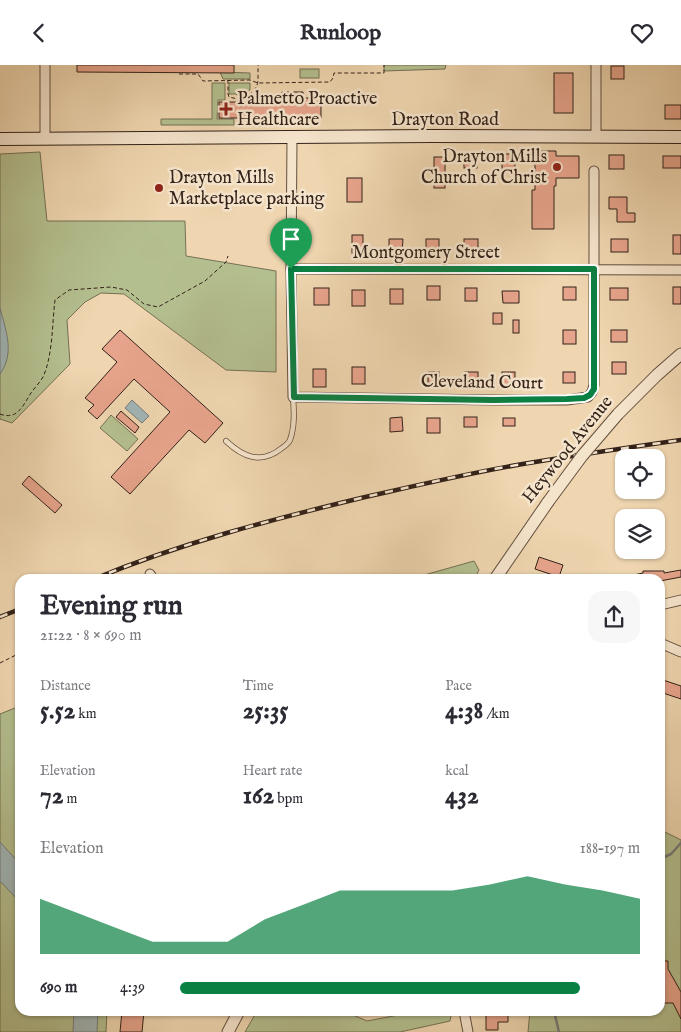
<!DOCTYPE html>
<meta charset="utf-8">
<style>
body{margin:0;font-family:"IM FELL English",serif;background:#f7f7f7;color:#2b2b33;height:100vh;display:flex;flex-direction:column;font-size:19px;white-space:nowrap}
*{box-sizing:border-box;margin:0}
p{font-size:16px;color:#7c7c81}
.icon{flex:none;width:28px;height:28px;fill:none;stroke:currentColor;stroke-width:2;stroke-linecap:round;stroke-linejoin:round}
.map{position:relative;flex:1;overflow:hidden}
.panel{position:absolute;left:15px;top:509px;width:650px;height:442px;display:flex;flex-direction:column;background:#fff;border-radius:15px;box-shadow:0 1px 4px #0004}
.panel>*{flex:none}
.buttons{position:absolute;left:615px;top:384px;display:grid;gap:10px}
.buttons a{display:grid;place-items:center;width:50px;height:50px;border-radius:10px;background:#fff;box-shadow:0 1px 4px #0004;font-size:25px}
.pin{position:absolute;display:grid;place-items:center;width:42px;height:42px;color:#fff;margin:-51px -21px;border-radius:50% 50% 50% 0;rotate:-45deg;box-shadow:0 0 5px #0007}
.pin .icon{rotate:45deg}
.round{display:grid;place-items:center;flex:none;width:52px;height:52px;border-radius:15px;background:#f7f7f7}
.overview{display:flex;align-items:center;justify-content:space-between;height:85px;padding:0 25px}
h1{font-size:28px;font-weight:700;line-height:38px}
.figures{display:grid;grid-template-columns:repeat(3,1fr);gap:8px;height:85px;padding:5px 25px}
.figures div{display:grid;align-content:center}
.figures b{font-size:25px;font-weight:700}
.figures small{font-size:14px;font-weight:400}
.figures p{font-size:14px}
.chart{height:140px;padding:10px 25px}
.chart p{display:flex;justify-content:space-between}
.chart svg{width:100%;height:90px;margin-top:5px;fill:#0b8043;opacity:.7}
ul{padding:0 25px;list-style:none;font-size:16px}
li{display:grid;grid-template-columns:80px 60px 1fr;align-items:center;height:38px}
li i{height:12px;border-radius:6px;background:#0b8043}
header{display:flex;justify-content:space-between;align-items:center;height:65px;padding:0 25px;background:#fff;font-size:22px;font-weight:700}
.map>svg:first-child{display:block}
</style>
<header><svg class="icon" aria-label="back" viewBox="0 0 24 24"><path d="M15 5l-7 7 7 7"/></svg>Runloop<svg class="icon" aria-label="heart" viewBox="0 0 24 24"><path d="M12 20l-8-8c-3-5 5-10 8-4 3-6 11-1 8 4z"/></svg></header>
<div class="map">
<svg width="681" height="967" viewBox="0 0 681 967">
<rect width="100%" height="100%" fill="#efd6b0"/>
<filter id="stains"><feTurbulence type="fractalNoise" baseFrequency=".004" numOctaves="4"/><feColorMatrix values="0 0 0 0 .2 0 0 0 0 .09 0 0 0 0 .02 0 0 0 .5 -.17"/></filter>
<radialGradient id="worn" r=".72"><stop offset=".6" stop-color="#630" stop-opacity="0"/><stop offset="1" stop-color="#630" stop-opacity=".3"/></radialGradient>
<g fill="#b4bf8f" stroke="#747054">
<path d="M384 0H446L445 4 384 6Z"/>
<rect x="300" y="4" width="19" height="9"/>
<path d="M220 7 250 8V14H223Z"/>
<path d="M212 18H225V35H218L217 54H234V60H161V54H212Z"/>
<path d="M229 18H250V25L239 32 236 29H229Z"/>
<rect x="248" y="53" width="21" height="8"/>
<path d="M40 87 47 156H185L186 191 276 206V307L226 305 124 229 101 228 85 237 67 255 70 299 12 358 0 354V89Z"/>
<path d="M111 350 138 374 127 386 100 363Z"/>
<path d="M474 496 479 505 474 514H410Z"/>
<path d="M20 641V946H107L106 967H0V649Z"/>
<path d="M661 765 681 775V967H528L530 946H660V768Z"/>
<path d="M257 946H344L367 956 419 946H452L450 956 400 967H245Z"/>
</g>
<g fill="#a0b6b7" stroke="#747b78">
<path d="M0 243C6 266 15 288 0 309Z"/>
<path d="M132 335 149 351 142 358 125 343Z"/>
<path d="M0 777 20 799V837L0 816Z"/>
<path d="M74 946H98L97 967H73Z"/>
</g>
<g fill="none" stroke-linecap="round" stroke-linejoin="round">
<g stroke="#747b78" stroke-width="2.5">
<path d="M660 794 671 789 681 778"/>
<path d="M554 946 559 967"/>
</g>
</g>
<g fill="#e7a48c" stroke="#332219">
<path d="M77 0H234V8L77 7Z"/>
<rect x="611" y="1" width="13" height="13"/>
<rect x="554" y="8" width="19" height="40"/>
<path d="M282 27H303V33H321V53H313V59H282V53H219V37H263V32H282Z"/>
<rect x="665" y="40" width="16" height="14"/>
<path d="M535 86H556V91H579V113H556V121H554V164H532V125H535Z"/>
<rect x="464" y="89" width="13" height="14"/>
<rect x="502" y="89" width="13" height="16"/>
<rect x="609" y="90" width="15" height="14"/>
<rect x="663" y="91" width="18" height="12"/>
<rect x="434" y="92" width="11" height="31"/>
<rect x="347" y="113" width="15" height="24"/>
<path d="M609 132H627V148H635V157H617V144H609Z"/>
<rect x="352" y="170" width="11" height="18"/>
<rect x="673" y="170" width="8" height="19"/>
<path d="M389 174H403L402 189 389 188Z"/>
<rect x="426" y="174" width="13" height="14"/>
<rect x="464" y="174" width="14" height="14"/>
<rect x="611" y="174" width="17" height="13"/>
<rect x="427" y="221" width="13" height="14"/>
<rect x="563" y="222" width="13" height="13"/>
<rect x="673" y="222" width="8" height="17"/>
<rect x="314" y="223" width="15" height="17"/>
<rect x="465" y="223" width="12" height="13"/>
<rect x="610" y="223" width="18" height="12"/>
<rect x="390" y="224" width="13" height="15"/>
<rect x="352" y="225" width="13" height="16"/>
<path d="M502 226H519V238H503Z"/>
<rect x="493" y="248" width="9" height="11"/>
<rect x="513" y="255" width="6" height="13"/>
<path d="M120 265 223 358 205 378 189 365 130 429 111 412 170 347 134 314 97 354 88 346 94 340 85 333 117 297 102 284Z"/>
<rect x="563" y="265" width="13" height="14"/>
<rect x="611" y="265" width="16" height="12"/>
<rect x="612" y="297" width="14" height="12"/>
<rect x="352" y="302" width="13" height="17"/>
<rect x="313" y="304" width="13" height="18"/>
<rect x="428" y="307" width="11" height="12"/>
<rect x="465" y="307" width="13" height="14"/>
<rect x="502" y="307" width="13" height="13"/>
<rect x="563" y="307" width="12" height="11"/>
<path d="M121 346 139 362 135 368 116 352Z"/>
<path d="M402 352 403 366 390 367V353Z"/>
<rect x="464" y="352" width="13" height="10"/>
<rect x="427" y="353" width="13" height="15"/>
<rect x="503" y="353" width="12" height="8"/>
<path d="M29 411 62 440 55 448 22 419Z"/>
<path d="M539 492 563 500 559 512 535 504Z"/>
<path d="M681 505V512L660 516V514H630L629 511 643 508V506H664V508Z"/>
<path d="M660 614 681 621V634L660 627Z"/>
<path d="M660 896H668V904L681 927V954L673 938H664L660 930Z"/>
<path d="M122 946H144L142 967H120Z"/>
<path d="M486 949H508V957H498V965H486Z"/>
</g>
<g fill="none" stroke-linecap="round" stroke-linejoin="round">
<g stroke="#624f3f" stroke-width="6">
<path id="service" d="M226 376C243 392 261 400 282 383 285 381 288 379 290 375 295 361 294 346 293 332"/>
</g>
<g stroke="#624f3f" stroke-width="11">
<g id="minor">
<path d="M45 0V74"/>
<path d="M596 0V72"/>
<path d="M292 73 291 204 293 332 494 335H567L588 332 592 327 594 320V106"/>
<path d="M291 204 681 205"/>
<path d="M150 509 153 514"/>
<path d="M660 540 681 535"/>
<path d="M660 578 681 587"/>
<path d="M464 946 468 967"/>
</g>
</g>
<g stroke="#624f3f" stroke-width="13">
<g id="tertiary">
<path d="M618 349 657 310 681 289"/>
<path d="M495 514 548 437"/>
<path d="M228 967 239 946"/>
</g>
</g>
<g stroke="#332219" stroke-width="14">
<path id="secondary" d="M0 74 432 71 681 72"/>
</g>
<g stroke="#332219" stroke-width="1" stroke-dasharray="4 2.5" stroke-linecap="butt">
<path d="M179 9H198L203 16 250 15 258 18 330 17 333 13 334 8H384V0"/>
<path d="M228 15V29L229 32 242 35C260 22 258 22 258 0"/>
<path d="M241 42 242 36"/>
<path d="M241 62V48"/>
<path d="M0 349C16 355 22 343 29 331 33 324 39 319 43 312 53 290 52 259 55 235L69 225 111 222 127 225 144 239 158 242 205 216 226 197 228 191"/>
<path d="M0 598 20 588"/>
</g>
<use href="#service" stroke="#f5e4cc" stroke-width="4.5"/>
<use href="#minor" stroke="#f5e4cc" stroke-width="9"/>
<use href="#tertiary" stroke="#f5e4cc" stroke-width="11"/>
<use href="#secondary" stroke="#f5e4cc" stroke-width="12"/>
<g stroke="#332219" stroke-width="4.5">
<g id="rail">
<path d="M94 514C181 478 270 455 361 433 419 420 477 406 535 397 584 389 632 382 681 375"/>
<path d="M0 552 20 544"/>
</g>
</g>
<use href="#rail" stroke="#f5e4cc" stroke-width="2.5" stroke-dasharray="8" stroke-linecap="butt"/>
<g stroke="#624f3f" stroke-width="13" stroke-linecap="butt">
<path id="tertiary-bridge" d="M548 437 582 391 618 349"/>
</g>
<use href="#tertiary-bridge" stroke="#f5e4cc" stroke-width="11"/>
</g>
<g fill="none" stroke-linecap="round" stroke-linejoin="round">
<g stroke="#fff" stroke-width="10">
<path id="route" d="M291 204H594V324L590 330 584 333 567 334 494 335 294 332Z"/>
</g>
<use href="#route" stroke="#0b8043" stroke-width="6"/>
</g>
<g fill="#8f2418" stroke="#f5e4cc" stroke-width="2">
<path d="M223.5 36.5h5v5h5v5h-5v5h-5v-5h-5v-5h5z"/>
<circle cx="557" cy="102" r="5"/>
<circle cx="159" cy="123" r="5"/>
</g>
<g text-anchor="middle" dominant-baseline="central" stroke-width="5" stroke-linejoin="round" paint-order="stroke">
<g font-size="18" fill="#332219" stroke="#f5e4cc" text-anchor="start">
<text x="237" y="34">Palmetto Proactive<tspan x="237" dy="21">Healthcare</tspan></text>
<text x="547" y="92" text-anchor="end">Drayton Mills<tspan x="547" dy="21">Church of Christ</tspan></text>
<text x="169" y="113">Drayton Mills<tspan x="169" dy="21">Marketplace parking</tspan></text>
</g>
<g font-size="18" fill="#332219" stroke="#f5e4cc">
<text x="445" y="55">Drayton Road</text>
<text x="426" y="188">Montgomery Street</text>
<text transform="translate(482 318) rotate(1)">Cleveland Court</text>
<text transform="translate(568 385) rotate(-51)">Heywood Avenue</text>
</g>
</g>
<rect width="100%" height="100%" filter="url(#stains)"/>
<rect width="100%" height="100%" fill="url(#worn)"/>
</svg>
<div class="buttons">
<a><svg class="icon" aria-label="locate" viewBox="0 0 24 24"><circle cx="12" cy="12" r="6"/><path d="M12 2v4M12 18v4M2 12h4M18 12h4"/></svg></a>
<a><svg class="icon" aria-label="layers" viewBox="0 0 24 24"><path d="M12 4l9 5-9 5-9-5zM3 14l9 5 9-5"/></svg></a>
</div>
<div class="pin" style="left:291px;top:204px;background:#1e9e55"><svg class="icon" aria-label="arrive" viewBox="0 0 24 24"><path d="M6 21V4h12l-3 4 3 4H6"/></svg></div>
<section class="panel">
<div class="overview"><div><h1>Evening run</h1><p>21:22 · 8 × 690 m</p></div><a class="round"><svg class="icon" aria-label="share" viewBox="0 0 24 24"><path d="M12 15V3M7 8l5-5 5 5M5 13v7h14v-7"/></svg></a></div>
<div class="figures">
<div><p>Distance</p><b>5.52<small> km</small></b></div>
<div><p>Time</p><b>25:35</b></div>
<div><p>Pace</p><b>4:38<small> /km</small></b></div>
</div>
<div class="figures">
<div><p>Elevation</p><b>72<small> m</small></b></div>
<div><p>Heart rate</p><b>162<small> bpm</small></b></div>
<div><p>kcal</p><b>432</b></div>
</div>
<div class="chart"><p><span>Elevation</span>188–197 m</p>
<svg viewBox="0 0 160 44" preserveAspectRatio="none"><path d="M0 44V17L10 24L20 31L30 38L40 38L50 38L60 27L70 20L80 13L90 13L100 13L110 13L120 10L130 6L140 10L150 13L160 17V44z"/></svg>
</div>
<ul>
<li><b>690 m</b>4:39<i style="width:87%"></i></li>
</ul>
</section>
</div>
